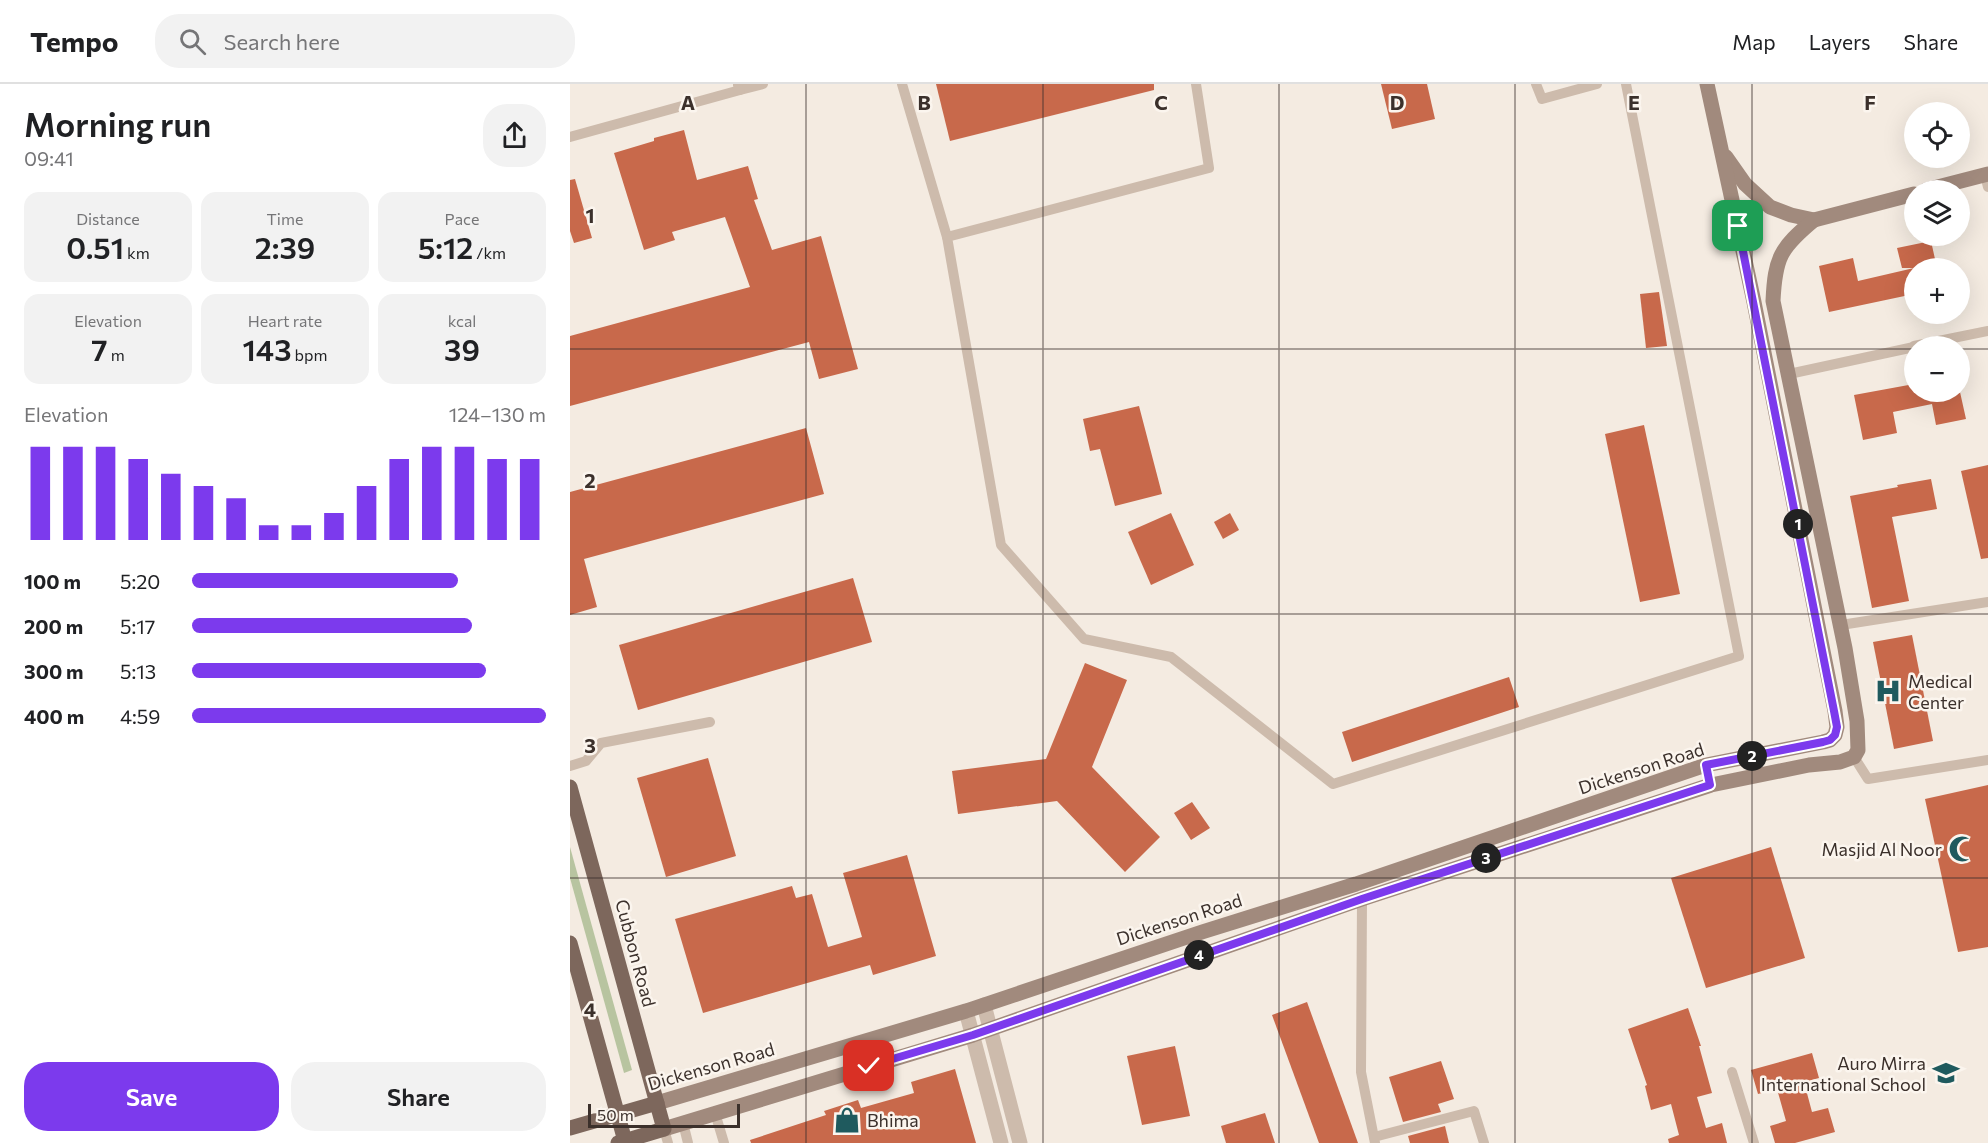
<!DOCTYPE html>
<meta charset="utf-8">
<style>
body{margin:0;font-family:Commissioner,sans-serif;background:#f2f2f2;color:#202124;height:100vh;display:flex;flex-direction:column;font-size:22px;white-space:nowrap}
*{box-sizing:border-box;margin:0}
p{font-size:20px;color:#757577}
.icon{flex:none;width:33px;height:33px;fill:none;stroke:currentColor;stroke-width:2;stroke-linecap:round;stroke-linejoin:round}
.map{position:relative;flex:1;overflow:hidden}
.panel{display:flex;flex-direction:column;background:#fff;width:570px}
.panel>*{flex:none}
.buttons{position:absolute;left:1334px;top:18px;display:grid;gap:12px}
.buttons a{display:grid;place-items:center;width:66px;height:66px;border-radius:50%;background:#fff;box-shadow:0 6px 24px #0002;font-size:30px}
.scale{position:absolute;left:18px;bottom:15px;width:152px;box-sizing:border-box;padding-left:6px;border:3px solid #3b302b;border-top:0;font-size:16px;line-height:21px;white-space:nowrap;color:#3b302b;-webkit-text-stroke:4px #fbf5ee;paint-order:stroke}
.pin{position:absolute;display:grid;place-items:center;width:51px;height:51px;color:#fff;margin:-26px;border-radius:12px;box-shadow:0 3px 9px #0006}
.km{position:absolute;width:30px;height:30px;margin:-15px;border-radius:50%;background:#222;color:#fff;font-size:16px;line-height:30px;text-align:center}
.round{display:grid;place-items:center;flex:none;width:63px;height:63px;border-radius:24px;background:#f2f2f2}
.summary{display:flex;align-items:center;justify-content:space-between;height:102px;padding:0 24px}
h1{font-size:33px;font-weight:600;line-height:45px}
.figures{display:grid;grid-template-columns:repeat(3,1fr);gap:9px;height:102px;padding:6px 24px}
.figures div{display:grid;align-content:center;border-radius:15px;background:#f2f2f2;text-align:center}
.figures b{font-size:30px;font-weight:600}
.figures small{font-size:16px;font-weight:400}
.figures p{font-size:16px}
.chart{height:168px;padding:12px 24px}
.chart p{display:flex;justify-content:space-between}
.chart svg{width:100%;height:108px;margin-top:6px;stroke:#7c3aed;stroke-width:6}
.primary-button{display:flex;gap:12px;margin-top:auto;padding:12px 24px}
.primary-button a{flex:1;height:69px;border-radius:24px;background:#7c3aed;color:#fff;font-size:24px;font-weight:600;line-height:69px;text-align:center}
.primary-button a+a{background:#f2f2f2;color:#202124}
ul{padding:0 24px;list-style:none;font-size:20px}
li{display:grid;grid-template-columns:96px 72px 1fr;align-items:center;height:45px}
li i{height:15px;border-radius:8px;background:#7c3aed}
header{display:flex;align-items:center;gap:36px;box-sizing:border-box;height:84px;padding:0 30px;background:#fff;border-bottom:2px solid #e0e0e0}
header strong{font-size:28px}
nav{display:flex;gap:33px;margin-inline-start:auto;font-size:21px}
.search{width:420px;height:54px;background:#f2f2f2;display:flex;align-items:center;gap:15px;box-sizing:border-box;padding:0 21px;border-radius:24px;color:#757577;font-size:22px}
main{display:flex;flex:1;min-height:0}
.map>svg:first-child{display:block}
</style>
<header>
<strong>Tempo</strong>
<div class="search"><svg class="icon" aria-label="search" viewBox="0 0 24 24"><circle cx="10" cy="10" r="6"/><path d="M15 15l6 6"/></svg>Search here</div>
<nav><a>Map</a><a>Layers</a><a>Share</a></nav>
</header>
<main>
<section class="panel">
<div class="summary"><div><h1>Morning run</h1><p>09:41</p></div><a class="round"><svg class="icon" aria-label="share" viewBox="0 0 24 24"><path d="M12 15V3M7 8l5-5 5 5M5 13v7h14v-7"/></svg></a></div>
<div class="figures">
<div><p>Distance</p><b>0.51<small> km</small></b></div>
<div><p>Time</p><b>2:39</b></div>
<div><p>Pace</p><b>5:12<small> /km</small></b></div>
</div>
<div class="figures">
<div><p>Elevation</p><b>7<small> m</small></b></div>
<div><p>Heart rate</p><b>143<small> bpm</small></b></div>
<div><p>kcal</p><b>39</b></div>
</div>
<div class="chart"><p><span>Elevation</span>124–130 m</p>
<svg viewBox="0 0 160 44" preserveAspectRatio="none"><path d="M5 44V6M15 44V6M25 44V6M35 44V11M45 44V17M55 44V22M65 44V27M75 44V38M85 44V38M95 44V33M105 44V22M115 44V11M125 44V6M135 44V6M145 44V11M155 44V11"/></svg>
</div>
<ul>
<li><b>100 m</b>5:20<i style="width:75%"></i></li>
<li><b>200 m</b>5:17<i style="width:79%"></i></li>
<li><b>300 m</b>5:13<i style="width:83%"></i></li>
<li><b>400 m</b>4:59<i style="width:100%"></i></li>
</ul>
<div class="primary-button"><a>Save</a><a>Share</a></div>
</section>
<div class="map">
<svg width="1418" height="1059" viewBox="0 0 1418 1059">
<rect width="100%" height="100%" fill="#f4ebe1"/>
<path fill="#b8c4a0" d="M0 763 62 986 54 989 0 794Z"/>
<g fill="#c8694b">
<path d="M366 0H584V6L380 57Z"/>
<path d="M811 0H857L865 35 822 45Z"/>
<path d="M114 46 127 96 178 82 188 115 184 116 202 166 251 152 288 285 249 295 239 258 0 322V252L180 203 155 133 102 148 105 156 74 166 44 69 84 57V54Z"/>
<path d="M5 95 22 154 4 159 0 147V96Z"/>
<path d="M1361 157 1367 184H1344V210L1259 228 1249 182 1283 174 1288 197 1344 184H1332L1327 164Z"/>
<path d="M1089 208 1097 262 1076 264 1070 210Z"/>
<path d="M1344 300V308H1390L1396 335 1366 341 1362 320 1323 328 1327 349 1293 356 1284 311Z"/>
<path d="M569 322 592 410 545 422 530 365 520 367 513 335Z"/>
<path d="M1074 341 1110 510 1070 518 1035 350Z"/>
<path d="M236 344 254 410 14 475 27 523 0 531V408Z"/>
<path d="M1418 381V474L1411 475 1391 387Z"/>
<path d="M1361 395 1367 425 1322 433 1339 517 1302 524 1280 412 1328 403 1327 401Z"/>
<path d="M601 429 624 481 581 501 558 448Z"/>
<path d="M660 429 669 446 653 455 644 438Z"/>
<path d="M283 494 302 558 68 626 49 561Z"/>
<path d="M1342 551 1363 657 1324 665 1303 558Z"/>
<path d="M515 579 557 596 522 683 590 753 555 788 487 717 388 730 382 687 476 675Z"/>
<path d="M939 593 949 623 782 678 772 648Z"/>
<path d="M138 674 166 772 96 793 67 694Z"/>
<path d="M1418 701V863L1388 868 1355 715Z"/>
<path d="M622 718 640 744 621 756 604 729Z"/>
<path d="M1201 763 1235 874 1136 904 1101 794Z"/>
<path d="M337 771 366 872 303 891 300 881 133 929 105 835 222 802 226 814 242 810 258 863 292 853 273 789Z"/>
<path d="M737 918 788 1059H749L702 931Z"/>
<path d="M1118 924 1131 962H1129L1142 1009 1127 1013 1136 1044 1152 1039 1157 1059H1099L1098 1055 1109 1051 1101 1020 1081 1026 1075 1002 1077 1001 1058 945Z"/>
<path d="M605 962 620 1032 572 1041 557 972Z"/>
<path d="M1242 969 1249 994 1234 998 1242 1028 1258 1024 1265 1048 1225 1059H1205L1200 1042 1216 1037 1207 1005 1188 1010 1181 986Z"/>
<path d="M871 977 884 1015 868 1020 871 1028 833 1038 819 993Z"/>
<path d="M385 985 406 1059H181L180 1056 256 1031 254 1027 288 1016 291 1024 344 1009 341 998Z"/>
<path d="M695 1029 705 1059H656L651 1042Z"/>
<path d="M875 1042 879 1059H840L838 1052Z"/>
</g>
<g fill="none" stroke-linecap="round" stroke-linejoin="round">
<g stroke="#cdbbac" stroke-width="10">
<path d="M332 0 377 153"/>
<path d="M626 0 639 84 377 153 431 461 514 555 601 573 763 700 1169 572 1056 0"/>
<path d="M966 0 972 15 1027 0"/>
<path d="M168 1 170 6 193 0"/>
<path d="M0 53 170 6"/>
<path d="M1415 91 1418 103"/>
<path d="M1344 262 1418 247"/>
<path d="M1219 290 1344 263"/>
<path d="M1271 541 1418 518"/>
<path d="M1284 673 1298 695 1418 676"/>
<path d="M0 682 16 677 31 659 140 638"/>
<path d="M792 815 791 988 805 1059"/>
<path d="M1162 988 1184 1059"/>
<path d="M145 1029 154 1059"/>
<path d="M113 1039 118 1059"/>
<path d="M94 1045 98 1059"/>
<path d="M804 1053 904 1027 914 1059"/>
</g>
<g stroke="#cdbbac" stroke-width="15">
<path d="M414 921 450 1059"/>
<path d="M396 927 431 1059"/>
</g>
<g stroke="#a18a7d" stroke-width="15">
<path d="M1156 73 1175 100 1200 123 1221 131 1244 136 1344 110"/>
<path d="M1356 106 1418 90"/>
<path d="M87 1019 396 927 632 848 786 800 1136 681 1253 658 1260 656 1265 651 1267 643 1265 627 1253 567 1184 218 1137 0"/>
<path d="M94 1045 403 951 792 815 1141 701 1239 681 1270 678 1284 673 1288 666 1287 637 1275 564 1203 217C1205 174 1210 164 1244 136"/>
</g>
<g stroke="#7d675c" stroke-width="15">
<path d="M0 703 94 1045 48 1059"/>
<path d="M0 859 55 1057"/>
<path d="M0 1044 87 1019"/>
</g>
</g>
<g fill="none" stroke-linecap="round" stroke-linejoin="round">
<g stroke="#fff" stroke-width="12">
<path id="route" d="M299 982 403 951 792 815 1140 701 1136 681 1253 658 1260 656 1265 651 1267 643 1264 627 1168 142"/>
</g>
<use href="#route" stroke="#7c3aed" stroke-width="8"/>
</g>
<path fill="none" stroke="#3b302b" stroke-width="1.5" stroke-opacity="0.55" d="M236 0V1059M473 0V1059M709 0V1059M945 0V1059M1182 0V1059M0 265H1344M1389 265H1418M0 530H1418M0 794H1418"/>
<defs>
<g id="hospital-bare" transform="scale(2.07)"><path d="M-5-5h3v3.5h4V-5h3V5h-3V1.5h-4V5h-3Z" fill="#1f5a5e" stroke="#fbf5ee" stroke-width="2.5" paint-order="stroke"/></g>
<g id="mosque-bare" transform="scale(2.07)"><path d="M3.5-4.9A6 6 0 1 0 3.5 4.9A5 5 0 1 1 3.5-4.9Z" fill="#1f5a5e" stroke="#fbf5ee" stroke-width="2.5" paint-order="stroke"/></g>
<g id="school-bare" transform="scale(2.07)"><path d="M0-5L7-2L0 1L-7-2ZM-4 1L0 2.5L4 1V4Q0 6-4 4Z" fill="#1f5a5e" stroke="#fbf5ee" stroke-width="2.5" paint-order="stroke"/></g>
<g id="shop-bare" transform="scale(2.07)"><path d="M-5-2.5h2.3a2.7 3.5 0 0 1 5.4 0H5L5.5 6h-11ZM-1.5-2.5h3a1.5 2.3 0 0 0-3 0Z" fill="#1f5a5e" stroke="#fbf5ee" stroke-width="2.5" paint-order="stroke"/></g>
</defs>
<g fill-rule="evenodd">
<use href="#hospital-bare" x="1318" y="607"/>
<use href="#mosque-bare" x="1392" y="765"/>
<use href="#school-bare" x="1376" y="989"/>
<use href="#shop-bare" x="277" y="1036"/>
</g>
<g text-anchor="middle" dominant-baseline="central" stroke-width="5" stroke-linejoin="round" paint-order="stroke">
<g font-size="18" fill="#3b302b" stroke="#fbf5ee" text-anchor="start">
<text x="1338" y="597">Medical<tspan x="1338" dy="21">Center</tspan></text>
<text x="1372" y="765" text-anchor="end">Masjid Al Noor</text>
<text x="1356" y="979" text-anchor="end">Auro Mirra<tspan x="1356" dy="21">International School</tspan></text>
<text x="297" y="1036">Bhima</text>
</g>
<g font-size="18" fill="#3b302b" stroke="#fbf5ee">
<text transform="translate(1071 684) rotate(-18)">Dickenson Road</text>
<text transform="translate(609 835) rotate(-18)">Dickenson Road</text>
<text transform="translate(66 869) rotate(75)">Cubbon Road</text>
<text transform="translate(141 982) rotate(-16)">Dickenson Road</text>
</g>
</g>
<g font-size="20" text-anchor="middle" font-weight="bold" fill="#3b302b" stroke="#fbf5ee" stroke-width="5" stroke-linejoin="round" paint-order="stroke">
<text x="118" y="26">A</text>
<text x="354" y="26">B</text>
<text x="591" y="26">C</text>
<text x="827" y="26">D</text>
<text x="1064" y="26">E</text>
<text x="1300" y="26">F</text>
<text x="20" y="139">1</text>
<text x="20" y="404">2</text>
<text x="20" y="669">3</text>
<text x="20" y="933">4</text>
</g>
</svg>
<div class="buttons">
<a><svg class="icon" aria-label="locate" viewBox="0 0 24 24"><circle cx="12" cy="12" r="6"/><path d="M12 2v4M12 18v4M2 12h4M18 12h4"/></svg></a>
<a><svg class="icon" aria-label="layers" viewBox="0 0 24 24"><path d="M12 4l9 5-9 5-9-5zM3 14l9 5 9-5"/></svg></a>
<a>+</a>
<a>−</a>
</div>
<div class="scale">50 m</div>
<div class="pin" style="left:1168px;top:142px;background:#1e9e55"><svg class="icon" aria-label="arrive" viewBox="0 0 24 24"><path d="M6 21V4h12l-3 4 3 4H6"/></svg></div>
<div class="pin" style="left:299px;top:982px;background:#d93025"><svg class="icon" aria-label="check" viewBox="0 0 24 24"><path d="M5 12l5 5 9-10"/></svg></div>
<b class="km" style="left:1228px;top:440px">1</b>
<b class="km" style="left:1182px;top:672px">2</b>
<b class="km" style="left:916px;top:774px">3</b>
<b class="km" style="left:629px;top:871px">4</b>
</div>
</main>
